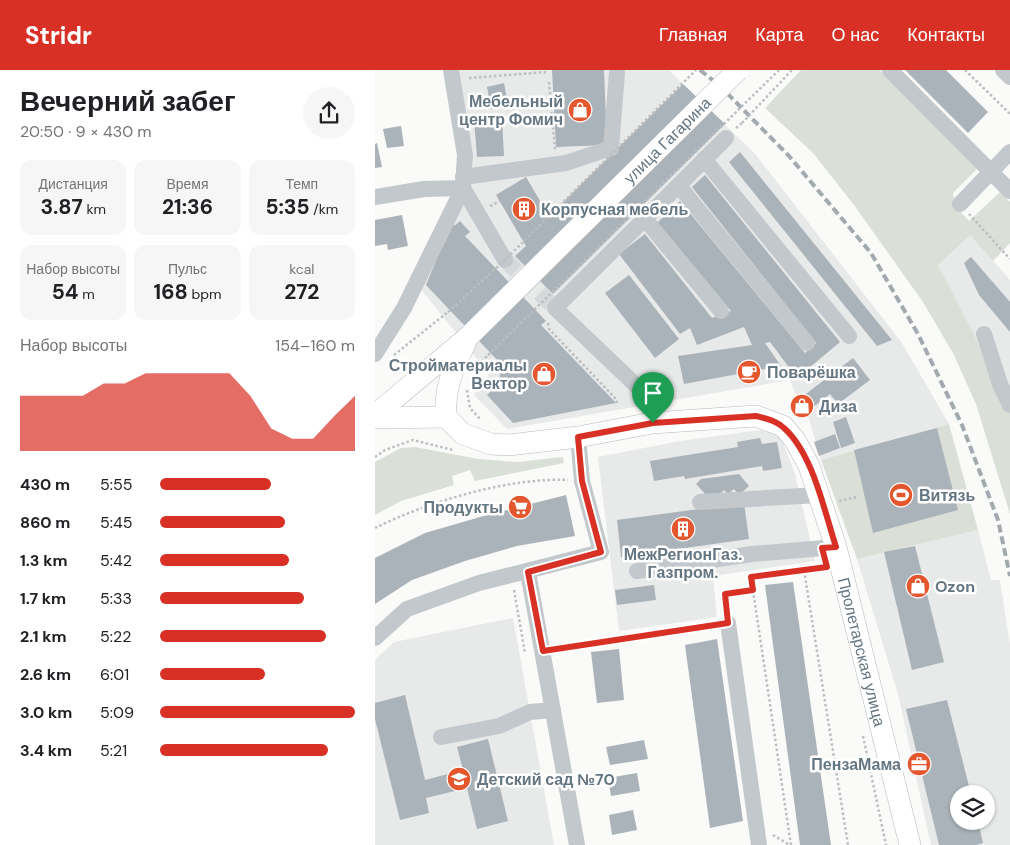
<!DOCTYPE html>
<html lang="ru">
<meta charset="utf-8">
<style>
body{margin:0;font-family:"DM Sans",sans-serif;background:#f6f6f6;color:#202124;height:100vh;display:flex;flex-direction:column;font-size:19px;white-space:nowrap}
*{box-sizing:border-box;margin:0}
p{font-size:16px;color:#757577}
.icon{flex:none;width:28px;height:28px;fill:none;stroke:currentColor;stroke-width:2;stroke-linecap:round;stroke-linejoin:round}
.map{position:relative;flex:1;overflow:hidden}
.panel{display:flex;flex-direction:column;background:#fff;width:375px}
.panel>*{flex:none}
.controls{position:absolute;left:575px;top:715px;display:grid;gap:10px}
.controls a{display:grid;place-items:center;width:45px;height:45px;border-radius:50%;background:#fff;box-shadow:0 1px 4px #0004;font-size:25px}
.pin{position:absolute;display:grid;place-items:center;width:42px;height:42px;color:#fff;margin:-51px -21px;border-radius:50% 50% 50% 0;rotate:-45deg;box-shadow:0 0 5px #0007}
.pin .icon{rotate:45deg}
.round{display:grid;place-items:center;flex:none;width:52px;height:52px;border-radius:26px;background:#f6f6f6}
.head{display:flex;align-items:center;justify-content:space-between;height:85px;padding:0 20px}
h1{font-size:28px;font-weight:700;line-height:38px}
.metrics{display:grid;grid-template-columns:repeat(3,1fr);gap:8px;height:85px;padding:5px 20px}
.metrics div{display:grid;align-content:center;border-radius:12px;background:#f6f6f6;text-align:center}
.metrics b{font-size:21px;font-weight:700}
.metrics small{font-size:14px;font-weight:400}
.metrics p{font-size:14px}
.chart{height:140px;padding:10px 20px}
.chart p{display:flex;justify-content:space-between}
.chart svg{width:100%;height:90px;margin-top:5px;fill:#d93025;opacity:.7}
ul{padding:0 20px;list-style:none;font-size:16px}
li{display:grid;grid-template-columns:80px 60px 1fr;align-items:center;height:38px}
li i{height:12px;border-radius:6px;background:#d93025}
header{display:flex;align-items:center;gap:30px;box-sizing:border-box;height:70px;padding:0 25px;background:#d93025;color:#fff}
header strong{font-size:24px}
nav{display:flex;gap:28px;margin-inline-start:auto;font-size:18px}
main{display:flex;flex:1;min-height:0}
.map>svg:first-child{display:block}
</style>
<header>
<strong>Stridr</strong>
<nav><a>Главная</a><a>Карта</a><a>О нас</a><a>Контакты</a></nav>
</header>
<main>
<section class="panel">
<div class="head"><div><h1>Вечерний забег</h1><p>20:50 · 9 × 430 m</p></div><a class="round"><svg class="icon" aria-label="share" viewBox="0 0 24 24"><path d="M12 15V3M7 8l5-5 5 5M5 13v7h14v-7"/></svg></a></div>
<div class="metrics">
<div><p>Дистанция</p><b>3.87<small> km</small></b></div>
<div><p>Время</p><b>21:36</b></div>
<div><p>Темп</p><b>5:35<small> /km</small></b></div>
</div>
<div class="metrics">
<div><p>Набор высоты</p><b>54<small> m</small></b></div>
<div><p>Пульс</p><b>168<small> bpm</small></b></div>
<div><p>kcal</p><b>272</b></div>
</div>
<div class="chart"><p><span>Набор высоты</span>154–160 m</p>
<svg viewBox="0 0 160 44" preserveAspectRatio="none"><path d="M0 44V17L10 17L20 17L30 17L40 11L50 11L60 6L70 6L80 6L90 6L100 6L110 17L120 33L130 38L140 38L150 27L160 17V44z"/></svg>
</div>
<ul>
<li><b>430 m</b>5:55<i style="width:57%"></i></li>
<li><b>860 m</b>5:45<i style="width:64%"></i></li>
<li><b>1.3 km</b>5:42<i style="width:66%"></i></li>
<li><b>1.7 km</b>5:33<i style="width:74%"></i></li>
<li><b>2.1 km</b>5:22<i style="width:85%"></i></li>
<li><b>2.6 km</b>6:01<i style="width:54%"></i></li>
<li><b>3.0 km</b>5:09<i style="width:100%"></i></li>
<li><b>3.4 km</b>5:21<i style="width:86%"></i></li>
</ul>
</section>
<div class="map">
<svg width="635" height="775" viewBox="0 0 635 775">
<rect width="100%" height="100%" fill="#fafaf8"/>
<g fill="#e8e9e9" fill-rule="evenodd">
<path d="M79 0H294L381 85 527 273 574 354 446 390 432 342 423 330 415 310 132 359 99 325 114 304 45 218 99 100Z"/>
<path d="M595 165 635 210V339L621 323 563 194Z"/>
<path d="M385 360 397 363 407 370 420 404 440 491 338 506 342 547 244 561 223 387 305 371Z"/>
<path d="M603 460 616 510H625L635 575V775H556L523 624 482 489ZM584 724H611V751H584Z"/>
<path d="M138 548 179 775H0V590L19 572Z"/>
</g>
<g fill="#dadfd7">
<path d="M426 0H505L605 96 578 123 581 137 594 151 625 122 635 132V173L618 191 595 165 563 195 601 269 621 323 635 339V444L601 334 578 283 548 232 479 135 438 83 390 38Z"/>
<path d="M574 354 603 460 482 489 446 390Z"/>
<path d="M40 377 103 389 143 392 188 387 189 393 100 411 95 400 77 406 79 415 26 431 0 445V392L26 378Z"/>
</g>
<g fill="#aab3b9">
<path d="M177 0H229L232 75 181 77Z"/>
<path d="M530 0H571L613 42 593 63Z"/>
<path d="M129 13 133 35 116 39 112 17Z"/>
<path d="M308 14 350 54 178 224 140 186 151 176 121 125 151 107 174 146Z"/>
<path d="M127 49 129 86 102 87 99 50Z"/>
<path d="M26 56 29 76 12 78 8 59Z"/>
<path d="M2 73 7 97 0 98V74Z"/>
<path d="M365 82 517 270 502 276 354 92Z"/>
<path d="M330 105 465 272 422 308 395 272 390 273 406 296 309 314 303 286 377 275 369 257 322 275 315 258 305 264 244 184 270 164 337 248 356 241 282 153 305 131 430 283 441 273 317 117Z"/>
<path d="M27 145 33 176 13 180 12 174 0 176V150Z"/>
<path d="M85 151 95 162 90 166 171 251 166 255 241 333 138 353 112 325 124 314 126 294 51 215 77 152 79 156Z"/>
<path d="M596 187 635 232V262L604 225 589 193Z"/>
<path d="M254 205 304 269 280 288 230 223Z"/>
<path d="M478 288 495 310 463 334 455 324 432 342 423 330Z"/>
<path d="M471 347 480 373 466 378 458 352Z"/>
<path d="M562 358 583 440 498 463 479 380Z"/>
<path d="M460 364 465 378 444 386 439 372Z"/>
<path d="M385 368 387 374 402 372 407 398 388 401 387 396 310 409 309 406 279 411 275 391 363 377 362 372Z"/>
<path d="M364 404 374 416 364 425 359 419 353 424 349 420 342 427 338 423 333 427 321 414 326 409Z"/>
<path d="M191 425 200 466 142 476 90 491 37 510 0 534V488L50 463 112 445Z"/>
<path d="M369 433 374 469 246 487 242 450Z"/>
<path d="M540 476 569 592 537 600 509 482Z"/>
<path d="M418 512 451 741 456 775H425L390 515Z"/>
<path d="M279 515 281 530 242 535 240 520Z"/>
<path d="M342 569 368 751 335 758 310 575Z"/>
<path d="M244 579 249 630 222 633 216 582Z"/>
<path d="M30 625 50 710 88 700 82 677 113 669 133 751 102 759 92 718 51 728 54 743 25 750 0 649V633Z"/>
<path d="M572 630 596 724H584V751H603L608 773 601 775H564L531 639Z"/>
<path d="M269 670 273 689 235 695 231 677Z"/>
<path d="M262 703 265 721 236 726 233 708Z"/>
<path d="M258 740 262 760 237 765 234 745Z"/>
</g>
<g fill="none" stroke-linecap="round" stroke-linejoin="round">
<path stroke="#d5d9db" stroke-width="16" stroke-dasharray="16 8" stroke-linecap="butt" d="M130 190 180 238"/>
<g stroke="#b5babe" stroke-width="22">
<g id="major">
<path d="M0 345 93 267"/>
<path id="s1" d="M71 347 88 364 116 374 133 375 203 367 277 353 381 346 408 356 420 370 434 396 461 477 535 775"/>
<path d="M71 347C69 320 78 297 90 274"/>
<path d="M0 348 71 347"/>
</g>
</g>
<g stroke="#bbbfc2" stroke-width="2.5" stroke-dasharray="2.5 2.5" stroke-linecap="butt">
<path d="M590 0 635 44"/>
<path d="M94 8 171 2"/>
<path d="M174 12 180 80"/>
<path d="M361 58 367 53"/>
<path d="M115 136 125 131"/>
<path d="M594 144 635 189"/>
<path d="M173 253 174 259 242 330 241 336"/>
<path d="M19 285 73 242"/>
<path d="M100 299 113 285"/>
<path d="M92 320 95 338 106 350"/>
<path d="M0 387 10 380 38 370 78 380"/>
<path d="M464 431 482 427"/>
<path d="M0 458C52 432 135 407 193 410"/>
<path d="M429 500 447 498"/>
<path d="M139 520 150 583"/>
<path d="M352 539 350 524 378 520"/>
<path d="M182 579 339 555"/>
<path d="M488 666 511 775"/>
<path d="M398 765 415 775"/>
<path d="M416 775 376 507 429 500 473 775"/>
</g>
<g stroke="#c3c8cc" stroke-width="16">
<path d="M515 0 635 121"/>
<path d="M628 0 635 7"/>
<path d="M329 89 474 266"/>
<path d="M88 107 191 93 236 78 242 3"/>
<path d="M304 116 432 273"/>
<path d="M0 127 49 119 88 118 130 190"/>
<path d="M585 134 635 82"/>
<path d="M270 149 346 241"/>
<path d="M609 264 625 314 635 335"/>
<path d="M0 284 29 238 88 118 90 85 76 0"/>
<path d="M277 353 274 331 268 322 180 238 351 68"/>
<path d="M325 432 444 425"/>
<path d="M262 501 377 484 461 477"/>
<path d="M153 502 202 775"/>
<path d="M353 553 384 775"/>
<path d="M0 568 32 539 104 513 226 482 207 411 203 367"/>
<path d="M66 667 124 656 155 642 178 640"/>
</g>
<use href="#major" stroke="#fff" stroke-width="21"/>
<path stroke="#a2aab0" stroke-width="4" stroke-dasharray="8 4" stroke-linecap="butt" d="M325 0 345 16 414 86 496 183 543 264 587 355 623 450 635 506"/>
<g stroke="#b5babe" stroke-width="22" stroke-linecap="butt">
<g id="major-bridge">
<path id="s2" d="M93 267 363 0"/>
</g>
</g>
<g stroke="#bbbfc2" stroke-width="2.5" stroke-dasharray="2.5 2.5" stroke-linecap="butt">
<path d="M367 53 417 0"/>
<path d="M73 242 130 190 321 0"/>
<path d="M113 285 404 0"/>
</g>
<use href="#major-bridge" stroke="#fff" stroke-width="21"/>
</g>
<g fill="none" stroke-linecap="round" stroke-linejoin="round">
<g stroke="#fff" stroke-width="10">
<path id="route" d="M381 346C390 348 402 351 409 358 438 384 449 440 461 477L447 478 452 497 376 507 378 520 350 524 353 553 168 581 153 502 226 482 207 411 203 367 278 353Z"/>
</g>
<use href="#route" stroke="#d93025" stroke-width="6"/>
</g>
<defs>
<g id="shop-disc" transform="scale(1.25)"><circle r="9.5" fill="#e4572e" stroke="#fff"/><path d="M-5-2.5h2.3a2.7 3.5 0 0 1 5.4 0H5L5.5 6h-11ZM-1.5-2.5h3a1.5 2.3 0 0 0-3 0Z" fill="#fff"/></g>
<g id="building-disc" transform="scale(1.25)"><circle r="9.5" fill="#e4572e" stroke="#fff"/><path d="M-4-6H4V6H1V3H-1V6H-4ZM-2.5-4.3h1.7v1.8h-1.7ZM.8-4.3h1.7v1.8H.8ZM-2.5-1h1.7V.8h-1.7ZM.8-1h1.7V.8H.8Z" fill="#fff"/></g>
<g id="cafe-disc" transform="scale(1.25)"><circle r="9.5" fill="#e4572e" stroke="#fff"/><path d="M-5.5-4.5H6V0H3Q3 3.5 0 3.5H-2.5Q-5.5 3.5-5.5 0ZM3-3.2v2h1.7v-2ZM-6 4.5H4V6H-6Z" fill="#fff"/></g>
<g id="stadium-disc" transform="scale(1.25)"><circle r="9.5" fill="#e4572e" stroke="#fff"/><path d="M0-5a6.5 5 0 1 0 0 10a6.5 5 0 1 0 0-10ZM-3.5-1.8h7v3.6h-7Z" fill="#fff"/></g>
<g id="supermarket-disc" transform="scale(1.25)"><circle r="9.5" fill="#e4572e" stroke="#fff"/><path d="M-6-5.5h2.5l.6 2H6L4.5 2H-2.5L-4.4-4H-6ZM-1.5 3.2a1.3 1.3 0 1 0 .1 0ZM3 3.2a1.3 1.3 0 1 0 .1 0Z" fill="#fff"/></g>
<g id="office-disc" transform="scale(1.25)"><circle r="9.5" fill="#e4572e" stroke="#fff"/><path d="M-6-3h4V-5.5h4V-3h4V5H-6ZM-1-4.5V-3h2v-1.5ZM-6 0V1H6V0Z" fill="#fff"/></g>
<g id="school-disc" transform="scale(1.25)"><circle r="9.5" fill="#e4572e" stroke="#fff"/><path d="M0-5L7-2L0 1L-7-2ZM-4 1L0 2.5L4 1V4Q0 6-4 4Z" fill="#fff"/></g>
</defs>
<g fill-rule="evenodd">
<use href="#shop-disc" x="205" y="40"/>
<use href="#building-disc" x="149" y="139"/>
<use href="#cafe-disc" x="374" y="302"/>
<use href="#shop-disc" x="169" y="304"/>
<use href="#shop-disc" x="427" y="336"/>
<use href="#stadium-disc" x="526" y="425"/>
<use href="#supermarket-disc" x="145" y="437"/>
<use href="#building-disc" x="308" y="459"/>
<use href="#shop-disc" x="543" y="516"/>
<use href="#office-disc" x="544" y="694"/>
<use href="#school-disc" x="84" y="709"/>
</g>
<g text-anchor="middle" dominant-baseline="central" stroke-width="5" stroke-linejoin="round" paint-order="stroke">
<g font-size="16" font-weight="bold" fill="#657683" stroke="#fff" text-anchor="start">
<text x="188" y="31" text-anchor="end">Мебельный<tspan x="188" dy="18">центр Фомич</tspan></text>
<text x="166" y="139">Корпусная мебель</text>
<text x="152" y="295" text-anchor="end">Стройматериалы<tspan x="152" dy="18">Вектор</tspan></text>
<text x="392" y="302">Поварёшка</text>
<text x="444" y="336">Диза</text>
<text x="544" y="425">Витязь</text>
<text x="128" y="437" text-anchor="end">Продукты</text>
<text x="308" y="484" text-anchor="middle">МежРегионГаз.<tspan x="308" dy="18">Газпром.</tspan></text>
<text x="560" y="516">Ozon</text>
<text x="526" y="694" text-anchor="end">ПензаМама</text>
<text x="102" y="709">Детский сад №70</text>
</g>
<g font-size="16" fill="#657683" stroke="#fff">
<text stroke="none"><textPath href="#s2" startOffset="280">улица Гагарина</textPath></text>
<text stroke="none"><textPath href="#s1" startOffset="591">Пролетарская улица</textPath></text>
</g>
</g>
</svg>
<div class="controls">
<a><svg class="icon" aria-label="layers" viewBox="0 0 24 24"><path d="M12 4l9 5-9 5-9-5zM3 14l9 5 9-5"/></svg></a>
</div>
<div class="pin" style="left:278px;top:353px;background:#1e9e55"><svg class="icon" aria-label="arrive" viewBox="0 0 24 24"><path d="M6 21V4h12l-3 4 3 4H6"/></svg></div>
</div>
</main>
